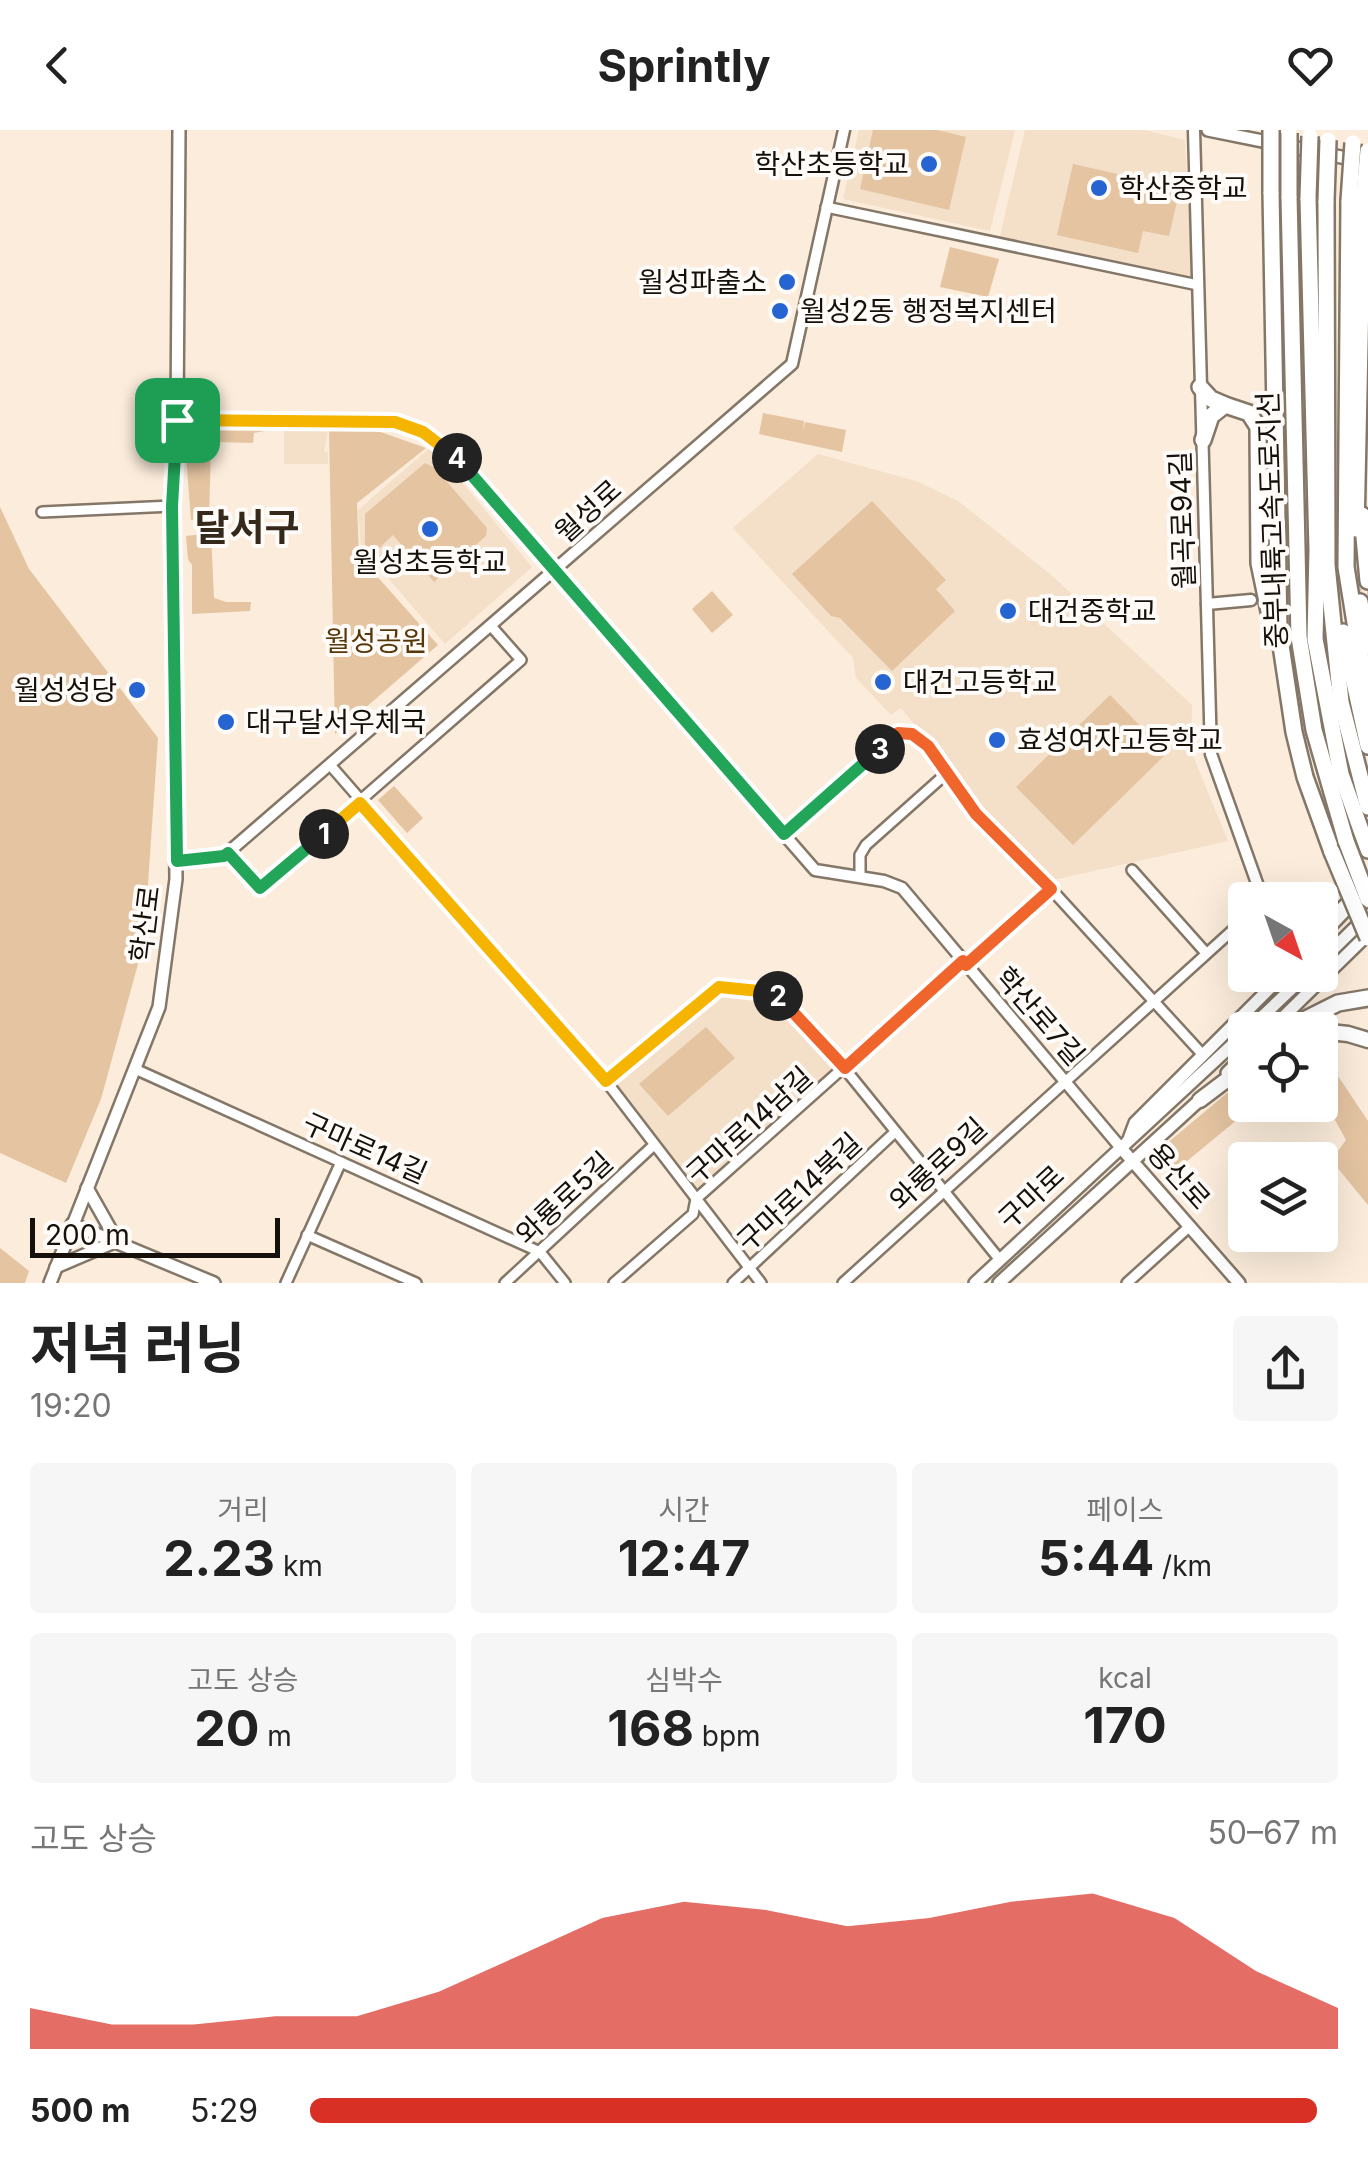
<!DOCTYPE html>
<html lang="ko">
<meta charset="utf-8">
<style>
body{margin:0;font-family:Inter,"Noto Sans KR",sans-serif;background:#f6f6f6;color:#222;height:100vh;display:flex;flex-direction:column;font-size:38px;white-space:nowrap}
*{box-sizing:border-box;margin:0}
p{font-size:32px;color:#767676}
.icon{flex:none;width:55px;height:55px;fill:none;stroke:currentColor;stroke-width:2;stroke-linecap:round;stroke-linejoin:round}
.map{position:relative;height:1153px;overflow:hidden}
.details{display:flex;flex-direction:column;background:#fff;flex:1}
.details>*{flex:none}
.needle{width:65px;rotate:140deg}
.fabs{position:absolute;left:1228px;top:752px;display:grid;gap:20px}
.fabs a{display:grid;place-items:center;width:110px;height:110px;border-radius:10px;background:#fff;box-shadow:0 10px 40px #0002;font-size:50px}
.scale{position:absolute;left:30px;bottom:25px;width:250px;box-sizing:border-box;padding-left:10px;border:5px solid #16100b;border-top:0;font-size:28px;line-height:35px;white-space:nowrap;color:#16100b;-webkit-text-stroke:8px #fefbf8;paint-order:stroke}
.pin{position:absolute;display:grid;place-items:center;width:85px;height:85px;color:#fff;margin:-42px;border-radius:20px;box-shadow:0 5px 15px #0006}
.km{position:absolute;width:50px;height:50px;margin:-25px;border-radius:50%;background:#222;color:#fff;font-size:28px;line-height:50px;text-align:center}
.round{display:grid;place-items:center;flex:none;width:105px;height:105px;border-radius:10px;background:#f6f6f6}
.summary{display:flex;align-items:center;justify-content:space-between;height:170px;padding:0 30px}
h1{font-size:55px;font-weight:700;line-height:75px}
.stats{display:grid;grid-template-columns:repeat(3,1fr);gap:15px;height:170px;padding:10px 30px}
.stats div{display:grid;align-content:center;border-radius:10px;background:#f6f6f6;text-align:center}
.stats b{font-size:50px;font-weight:700}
.stats small{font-size:28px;font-weight:400}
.stats p{font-size:28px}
.chart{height:280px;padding:20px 30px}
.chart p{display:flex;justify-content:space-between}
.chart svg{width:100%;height:180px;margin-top:10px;fill:#d93025;opacity:.7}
ul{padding:0 30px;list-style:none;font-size:32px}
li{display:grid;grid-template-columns:160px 120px 1fr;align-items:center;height:75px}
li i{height:25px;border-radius:12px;background:#d93025}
header{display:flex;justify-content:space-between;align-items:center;height:130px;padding:0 30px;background:#fff;font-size:45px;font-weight:700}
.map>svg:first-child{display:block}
</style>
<header><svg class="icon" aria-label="back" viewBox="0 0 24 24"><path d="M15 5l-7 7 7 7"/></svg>Sprintly<svg class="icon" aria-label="heart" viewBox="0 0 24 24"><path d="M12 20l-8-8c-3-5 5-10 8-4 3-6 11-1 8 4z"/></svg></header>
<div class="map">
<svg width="1368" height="1153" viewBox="0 0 1368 1153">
<rect width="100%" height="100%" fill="#fbecdb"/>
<g fill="#f4dfc8">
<path d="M859 0H1015L990 101 843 69Z"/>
<path d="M1025 0H1144L1185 10 1192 147 1000 106Z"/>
<path d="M284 301H328L324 321 328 322V334H284Z"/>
<path d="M432 316 532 437 445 514 361 417 358 380Z"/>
<path d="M818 324 916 351 958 371 1050 444 1192 575 1191 621 1228 711 1053 750 971 664 901 578 891 585 856 548 853 528 733 398Z"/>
<path d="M730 861 773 872 833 939 697 1061 615 951 714 863Z"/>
</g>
<g fill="#e4c4a1">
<path d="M873 0H937L966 7 949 80 860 59Z"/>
<path d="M1073 34 1180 58 1169 106 1143 101 1138 123 1057 105Z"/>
<path d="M950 117 999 129 988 167 940 157Z"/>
<path d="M763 283 804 291 803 302 805 292 846 300 842 322 759 304Z"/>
<path d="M265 292 264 301 254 303 253 313 216 312 211 317 209 389 191 390 185 312C193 284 242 293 265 292Z"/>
<path d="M329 298 372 299 426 318 357 373 359 426 438 515 335 604Z"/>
<path d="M425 333 435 338 487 398 486 406 434 452 393 405 373 424 365 415V384Z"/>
<path d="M872 371 946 450 936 459 955 481 892 541 840 488 831 486 792 444Z"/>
<path d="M0 377 29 439 158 608 144 812 101 969 66 1053 0 1023Z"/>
<path d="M211 403 214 468 226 472H251L250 481 192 484V435L188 429 186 406Z"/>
<path d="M712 461 733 485 712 503 692 479Z"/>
<path d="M1110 565 1167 623 1073 715 1016 657Z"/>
<path d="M394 656 423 688 407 703 378 670Z"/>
<path d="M706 897 735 928 668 986 639 954Z"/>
<path d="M1320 919 1368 991V1075L1331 1030 1346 1010 1320 963Z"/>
<path d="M1245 948V975H1255L1175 1041 1159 1020Z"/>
<path d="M0 1118 29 1141 25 1153H0Z"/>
</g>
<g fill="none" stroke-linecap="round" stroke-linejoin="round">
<path stroke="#d9cbbc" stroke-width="10" stroke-dasharray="10 5" stroke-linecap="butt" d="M1292 467 1368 460"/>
<g stroke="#847767" stroke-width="14">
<g id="minor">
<path d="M826 77 1198 155"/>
<path d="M42 382 172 376"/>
<path d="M331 636 606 951 761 1153"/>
<path d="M784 704 898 603 912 604 928 615 975 684 1051 759 966 835"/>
<path d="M229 723 260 758 521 530 491 496"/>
<path d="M1132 740 1206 823"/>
<path d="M860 747V725L866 715 948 642"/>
<path d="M1051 759 1203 925"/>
<path d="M135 939 540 1122 565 1153"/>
<path d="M606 951 719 857 776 864 845 939 1000 1130"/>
<path d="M307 1105 416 1153"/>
<path d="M286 1153 341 1032"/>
<path d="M505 1153 654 1015"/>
<path d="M614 1153 693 1084 696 1069 963 831"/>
<path d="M733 1153 895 1002"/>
<path d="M843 1153 1245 789"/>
<path d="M1127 1153 1190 1096"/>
</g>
</g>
<g stroke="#847767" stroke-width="15">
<g id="tertiary">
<path d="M1194 0 1211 624 1263 770"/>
<path d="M177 290 395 291 423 301 447 317 815 740 884 751 902 758 1121 1018"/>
<path d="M1207 474 1251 470"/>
<path d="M177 731 224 726 792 234 844 0"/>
</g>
</g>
<g stroke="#847767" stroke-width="16">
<g id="secondary">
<path d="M1208 0 1356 30"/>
<path d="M1320 832 1368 785"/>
<path d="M1248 900 1306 845"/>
<path d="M1270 900 1368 804"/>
<path d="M1227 943 1245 925"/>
<path d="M1129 1009 1135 993 1283 845"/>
<path d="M1121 1018 1239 1153"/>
<path d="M72 1094 214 1153"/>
<path d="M56 1137 117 1111 87 1058"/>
<path d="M50 1153 159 877 176 749 172 376 177 290 179 0"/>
<path d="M975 1153 1245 903"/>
<path d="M999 1153 1203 967"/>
</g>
</g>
<g stroke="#847767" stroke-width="19">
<g id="trunk">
<path d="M1320 901 1348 904 1368 910"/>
<path d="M1200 970 1245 936"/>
</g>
</g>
<g stroke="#847767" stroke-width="20">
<g id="motorway">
<path d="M1271 62 1279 502 1294 602 1305 647 1332 722"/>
<path d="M1289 66 1299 507 1314 600 1346 711"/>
<path d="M1308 68 1317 420 1315 509 1341 644 1368 720"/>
<path d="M1326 71 1327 435 1341 572 1368 677"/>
<path d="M1349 71 1346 437 1368 573"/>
<path d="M1200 257 1211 269 1225 275"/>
<path d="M1203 310 1211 286 1225 275 1249 283 1258 297 1259 433 1271 491"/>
<path d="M1362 385 1368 451"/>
<path d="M1356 399 1363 74"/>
<path d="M1360 472 1368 517"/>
<path d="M1343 502 1368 616"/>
<path d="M1320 804 1368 754"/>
<path d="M1284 900 1338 873 1368 868"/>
</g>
</g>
<use href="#minor" stroke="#fff" stroke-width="9"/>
<use href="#tertiary" stroke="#fff" stroke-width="10"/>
<use href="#secondary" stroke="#fff" stroke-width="11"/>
<use href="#trunk" stroke="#fff" stroke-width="14"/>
<use href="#motorway" stroke="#fff" stroke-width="15"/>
<g stroke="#847767" stroke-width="20" stroke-linecap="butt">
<g id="motorway-bridge">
<path d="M1271 0V62"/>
<path d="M1289 66V3"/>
<path d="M1308 68 1310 6"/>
<path d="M1326 71 1328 10"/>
<path d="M1349 71 1353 13"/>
<path d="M1363 74 1368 21"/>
<path d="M1346 711 1368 769"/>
<path d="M1332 722 1368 808"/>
</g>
</g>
<use href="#motorway-bridge" stroke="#fff" stroke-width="15"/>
</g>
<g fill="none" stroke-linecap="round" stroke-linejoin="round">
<g stroke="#fff" stroke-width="20">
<path id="split-1" d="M177 290 172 376 177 731 224 726 228 723 260 758 324 704"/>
</g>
<g stroke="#fff" stroke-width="20">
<path id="split-2" d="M324 704 360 673 606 951 719 857 768 862 778 866"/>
</g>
<g stroke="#fff" stroke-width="20">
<path id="split-3" d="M778 866 845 938 963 831 966 835 1051 759 976 684 928 616 912 604 898 603 880 619"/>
</g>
<g stroke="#fff" stroke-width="20">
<path id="split-4" d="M457 328 784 704 880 619"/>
</g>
<g stroke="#fff" stroke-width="20">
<path id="split-5" d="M177 290 395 292 423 302 457 328"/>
</g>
<use href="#split-1" stroke="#22a559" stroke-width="12"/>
<use href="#split-2" stroke="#f5b400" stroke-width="12"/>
<use href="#split-3" stroke="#f0652b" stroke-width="12"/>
<use href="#split-4" stroke="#22a559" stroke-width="12"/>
<use href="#split-5" stroke="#f5b400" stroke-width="12"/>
</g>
<g fill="#2664d1" stroke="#fefbf8" stroke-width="4">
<circle cx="929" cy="34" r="10"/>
<circle cx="1099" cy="58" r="10"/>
<circle cx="787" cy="152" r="10"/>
<circle cx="780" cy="181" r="10"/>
<circle cx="430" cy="399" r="10"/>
<circle cx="1008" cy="481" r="10"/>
<circle cx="883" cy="552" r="10"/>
<circle cx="137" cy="560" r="10"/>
<circle cx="226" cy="592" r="10"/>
<circle cx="997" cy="610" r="10"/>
</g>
<g text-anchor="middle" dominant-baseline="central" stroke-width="8" stroke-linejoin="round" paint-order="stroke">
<g font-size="28" fill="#16100b" stroke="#fefbf8" text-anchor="start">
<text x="909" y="34" text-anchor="end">학산초등학교</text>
<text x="1119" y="58">학산중학교</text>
<text x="767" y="152" text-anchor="end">월성파출소</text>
<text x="800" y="181">월성2동 행정복지센터</text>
<text x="430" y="432" text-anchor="middle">월성초등학교</text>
<text x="1028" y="481">대건중학교</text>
<text x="903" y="552">대건고등학교</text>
<text x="117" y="560" text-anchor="end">월성성당</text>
<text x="246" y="592">대구달서우체국</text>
<text x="1017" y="610">효성여자고등학교</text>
</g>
<g font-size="28" fill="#16100b" stroke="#fefbf8">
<text transform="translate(588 381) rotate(-42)">월성로</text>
<text transform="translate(1182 390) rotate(-92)">월곡로94길</text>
<text transform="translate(1272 390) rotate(-92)">중부내륙고속도로지선</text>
<text transform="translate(145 794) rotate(-83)">학산로</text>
<text transform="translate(1040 886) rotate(49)">학산로7길</text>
<text transform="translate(749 995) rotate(-42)">구마로14남길</text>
<text transform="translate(365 1018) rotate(24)">구마로14길</text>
<text transform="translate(938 1034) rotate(-43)">와룡로9길</text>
<text transform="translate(1179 1046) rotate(48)">용산로</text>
<text transform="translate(799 1062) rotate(-43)">구마로14북길</text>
<text transform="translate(1031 1067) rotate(-43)">구마로</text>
<text transform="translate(564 1068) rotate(-43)">와룡로5길</text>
</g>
<g font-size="28" fill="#583708" stroke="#fefbf8">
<text x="376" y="511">월성공원</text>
</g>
<g font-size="38" font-weight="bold" fill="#34291b" stroke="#fefbf8">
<text x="247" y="397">달서구</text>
</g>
</g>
</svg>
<div class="fabs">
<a><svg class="needle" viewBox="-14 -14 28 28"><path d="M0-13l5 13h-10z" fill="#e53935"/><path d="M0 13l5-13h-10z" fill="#767676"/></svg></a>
<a><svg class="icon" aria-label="locate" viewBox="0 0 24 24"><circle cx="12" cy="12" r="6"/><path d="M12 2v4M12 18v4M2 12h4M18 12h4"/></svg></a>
<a><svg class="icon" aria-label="layers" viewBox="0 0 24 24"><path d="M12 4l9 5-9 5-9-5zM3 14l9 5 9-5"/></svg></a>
</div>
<div class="scale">200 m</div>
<div class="pin" style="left:177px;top:290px;background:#1e9e55"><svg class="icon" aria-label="arrive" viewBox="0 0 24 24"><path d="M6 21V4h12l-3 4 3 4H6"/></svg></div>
<b class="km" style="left:324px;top:704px">1</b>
<b class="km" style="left:778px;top:866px">2</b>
<b class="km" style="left:880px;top:619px">3</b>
<b class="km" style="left:457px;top:328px">4</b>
</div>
<section class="details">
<div class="summary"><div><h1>저녁 러닝</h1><p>19:20</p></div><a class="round"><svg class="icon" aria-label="share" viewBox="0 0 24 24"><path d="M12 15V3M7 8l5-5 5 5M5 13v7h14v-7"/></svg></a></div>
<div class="stats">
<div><p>거리</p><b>2.23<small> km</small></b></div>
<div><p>시간</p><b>12:47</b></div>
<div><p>페이스</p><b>5:44<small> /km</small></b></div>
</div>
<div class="stats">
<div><p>고도 상승</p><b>20<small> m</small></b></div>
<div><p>심박수</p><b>168<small> bpm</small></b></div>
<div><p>kcal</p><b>170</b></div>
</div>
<div class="chart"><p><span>고도 상승</span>50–67 m</p>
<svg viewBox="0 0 160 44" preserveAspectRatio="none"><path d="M0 44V34L10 38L20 38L30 36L40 36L50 30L60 21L70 12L80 8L90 10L100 14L110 12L120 8L130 6L140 12L150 25L160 34V44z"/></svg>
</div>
<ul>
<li><b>500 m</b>5:29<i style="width:98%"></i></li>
</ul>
</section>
